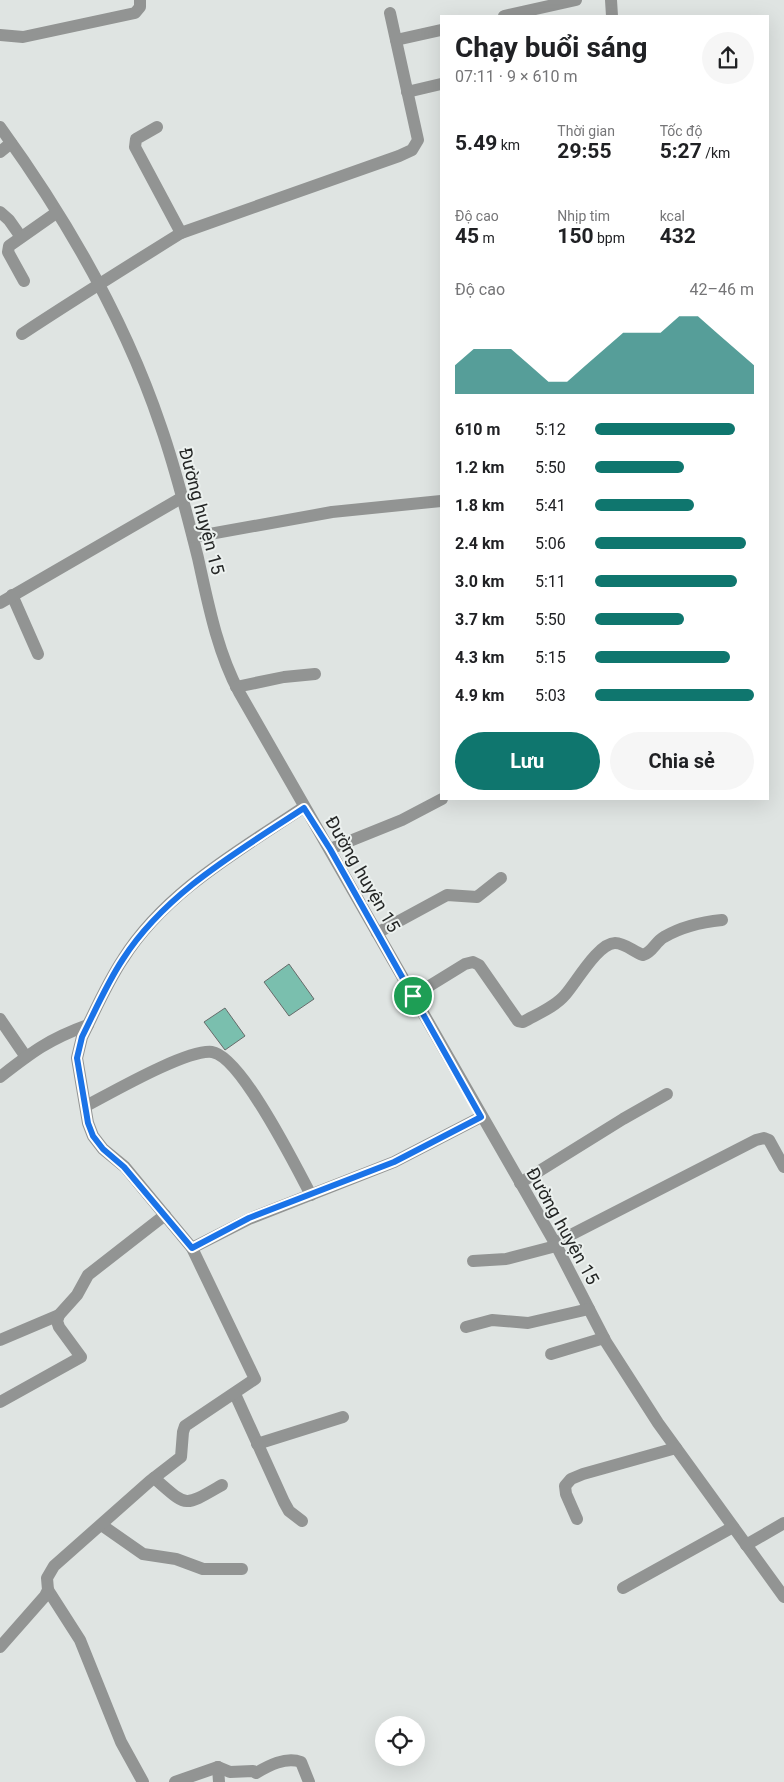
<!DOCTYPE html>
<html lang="vi">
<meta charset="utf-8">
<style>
body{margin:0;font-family:Roboto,sans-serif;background:#f6f6f6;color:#202124;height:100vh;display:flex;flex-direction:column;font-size:19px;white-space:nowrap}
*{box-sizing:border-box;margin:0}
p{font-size:16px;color:#757577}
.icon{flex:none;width:28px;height:28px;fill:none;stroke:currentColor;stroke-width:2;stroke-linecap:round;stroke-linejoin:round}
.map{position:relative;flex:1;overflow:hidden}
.drawer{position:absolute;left:440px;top:15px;width:329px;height:785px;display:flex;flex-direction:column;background:#fff;border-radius:0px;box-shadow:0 5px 20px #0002}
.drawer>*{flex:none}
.buttons{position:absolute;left:375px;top:1716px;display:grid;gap:10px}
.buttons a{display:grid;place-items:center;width:50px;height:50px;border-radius:50%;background:#fff;box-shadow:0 5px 20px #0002;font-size:25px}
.pin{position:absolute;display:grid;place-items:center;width:42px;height:42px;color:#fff;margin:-21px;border:2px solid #fff;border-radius:50%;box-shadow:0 1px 5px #0007}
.round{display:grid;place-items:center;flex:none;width:52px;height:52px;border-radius:26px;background:#f6f6f6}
.overview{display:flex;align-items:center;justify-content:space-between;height:85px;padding:0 15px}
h1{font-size:28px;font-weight:700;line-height:38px}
.stats{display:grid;grid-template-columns:repeat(3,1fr);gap:8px;height:85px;padding:5px 15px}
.stats div{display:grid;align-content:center}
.stats b{font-size:21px;font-weight:700}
.stats small{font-size:14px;font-weight:400}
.stats p{font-size:14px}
.chart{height:140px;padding:10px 15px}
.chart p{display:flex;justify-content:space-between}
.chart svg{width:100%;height:90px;margin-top:5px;fill:#0f766e;opacity:.7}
.cta{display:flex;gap:10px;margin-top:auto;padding:10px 15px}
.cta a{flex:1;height:58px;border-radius:30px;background:#0f766e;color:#fff;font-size:20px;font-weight:700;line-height:58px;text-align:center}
.cta a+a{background:#f6f6f6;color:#202124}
ul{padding:0 15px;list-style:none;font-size:16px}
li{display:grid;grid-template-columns:80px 60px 1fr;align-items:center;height:38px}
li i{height:12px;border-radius:6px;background:#0f766e}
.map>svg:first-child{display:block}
</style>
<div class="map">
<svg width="784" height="1782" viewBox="0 0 784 1782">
<rect width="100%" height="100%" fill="#dfe4e2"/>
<g fill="#7abfae" stroke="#666b6a">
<path d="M289 964 314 999 289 1016 264 982Z"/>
<path d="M225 1008 245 1036 225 1050 204 1022Z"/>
</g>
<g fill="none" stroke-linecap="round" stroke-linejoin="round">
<g stroke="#929493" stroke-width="12">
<path d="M611 0 612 16"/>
<path d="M504 16 576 0"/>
<path d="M0 35 23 37 135 13 140 7V0"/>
<path d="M396 40 441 30"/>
<path d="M407 92 441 84"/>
<path d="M0 127C66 218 125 320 161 427 176 470 187 514 198 558 208 603 217 651 239 692L555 1243 606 1342 658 1423 784 1597"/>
<path d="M0 152 11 143"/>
<path d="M0 212 9 220 21 237"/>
<path d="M181 233 399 156 412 150 418 140 390 13"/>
<path d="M24 281 8 252 9 246 56 213"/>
<path d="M22 334C75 299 128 266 181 233L135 147 136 139 157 127"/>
<path d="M193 537 332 512 441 501"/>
<path d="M12 595 38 654"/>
<path d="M0 603 183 497"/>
<path d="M236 687 284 677 315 674"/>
<path d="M330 849 402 820 442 799"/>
<path d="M377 933 447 895 477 897 501 878"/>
<path d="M413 996 465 964 473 962 479 965 518 1021 523 1022C537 1014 555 1007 565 995 576 983 598 943 615 943 625 943 634 952 643 955 653 952 655 942 664 937 681 927 702 922 722 920"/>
<path d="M0 1019 26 1057"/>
<path d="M0 1077C32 1052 49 1039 88 1025"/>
<path d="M86 1106C111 1093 187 1049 212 1052 241 1056 296 1167 311 1195"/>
<path d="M520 1183 623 1119 667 1094"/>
<path d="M555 1243 756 1140 764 1138 769 1140 784 1167"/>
<path d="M192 1248 125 1167 103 1149 93 1136 88 1123 77 1058 82 1037C95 1011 107 983 123 959 166 891 239 851 304 807"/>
<path d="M473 1261 506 1259 556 1246"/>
<path d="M466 1327 492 1320 528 1323 589 1309"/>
<path d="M0 1340 59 1315"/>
<path d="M551 1354 604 1338"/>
<path d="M235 1394 284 1502 289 1511 302 1521"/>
<path d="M0 1402 81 1357 59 1327 57 1321 59 1315 77 1295 88 1275 165 1215"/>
<path d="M257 1444 343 1417"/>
<path d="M154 1478C188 1507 182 1508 222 1485"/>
<path d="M577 1519 566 1494 565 1486 571 1479 583 1474 676 1448"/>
<path d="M103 1526 143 1554 176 1559 203 1569H242"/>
<path d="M746 1545 784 1523"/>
<path d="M623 1588 733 1527"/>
<path d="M48 1590 80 1640 121 1742 143 1782"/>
<path d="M0 1647 45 1596 48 1590 47 1578 54 1566 150 1481 181 1457 183 1432 185 1426 255 1379 192 1248 249 1219 394 1162 481 1117"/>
<path d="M218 1767 219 1782"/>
<path d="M175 1782 218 1767 230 1772 253 1771 256 1773C268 1766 286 1756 301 1762L309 1782"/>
</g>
</g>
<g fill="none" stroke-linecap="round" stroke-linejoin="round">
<g stroke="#fff" stroke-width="10">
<path id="route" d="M304 808 330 849 481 1117 394 1162 249 1218 192 1248 124 1167 103 1149 93 1136 88 1123 77 1058 82 1037C95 1011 107 983 123 959 166 892 239 851 304 808Z"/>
</g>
<use href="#route" stroke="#1a73e8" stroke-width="6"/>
</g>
<g text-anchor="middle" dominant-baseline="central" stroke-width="4" stroke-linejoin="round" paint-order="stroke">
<g font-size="18" fill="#242625" stroke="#ecf1ef">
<text transform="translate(202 511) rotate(75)">Đường huyện 15</text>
<text transform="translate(363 874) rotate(60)">Đường huyện 15</text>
<text transform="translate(563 1226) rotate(61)">Đường huyện 15</text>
</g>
</g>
</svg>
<div class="buttons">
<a><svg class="icon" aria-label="locate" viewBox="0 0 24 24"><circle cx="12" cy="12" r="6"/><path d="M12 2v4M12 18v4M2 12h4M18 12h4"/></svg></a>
</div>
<div class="pin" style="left:413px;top:996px;background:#1e9e55"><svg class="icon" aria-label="arrive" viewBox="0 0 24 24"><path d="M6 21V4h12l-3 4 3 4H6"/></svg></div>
<section class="drawer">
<div class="overview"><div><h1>Chạy buổi sáng</h1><p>07:11 · 9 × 610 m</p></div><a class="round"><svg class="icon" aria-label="share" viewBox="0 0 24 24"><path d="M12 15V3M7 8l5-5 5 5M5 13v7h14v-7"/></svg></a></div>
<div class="stats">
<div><b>5.49<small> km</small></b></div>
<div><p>Thời gian</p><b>29:55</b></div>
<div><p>Tốc độ</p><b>5:27<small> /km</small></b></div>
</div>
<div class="stats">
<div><p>Độ cao</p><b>45<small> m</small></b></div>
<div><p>Nhịp tim</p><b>150<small> bpm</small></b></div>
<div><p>kcal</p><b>432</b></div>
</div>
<div class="chart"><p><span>Độ cao</span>42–46 m</p>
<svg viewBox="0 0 160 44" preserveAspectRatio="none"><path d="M0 44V30L10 22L20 22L30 22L40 30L50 38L60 38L70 30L80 22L90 14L100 14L110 14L120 6L130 6L140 14L150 22L160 30V44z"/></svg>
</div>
<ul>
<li><b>610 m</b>5:12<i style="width:88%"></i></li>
<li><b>1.2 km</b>5:50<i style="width:56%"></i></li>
<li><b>1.8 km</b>5:41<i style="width:62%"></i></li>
<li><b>2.4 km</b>5:06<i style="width:95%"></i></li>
<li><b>3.0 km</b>5:11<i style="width:89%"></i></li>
<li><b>3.7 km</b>5:50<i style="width:56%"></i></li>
<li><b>4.3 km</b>5:15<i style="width:85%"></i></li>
<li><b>4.9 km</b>5:03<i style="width:100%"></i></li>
</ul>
<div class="cta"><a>Lưu</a><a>Chia sẻ</a></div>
</section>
</div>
